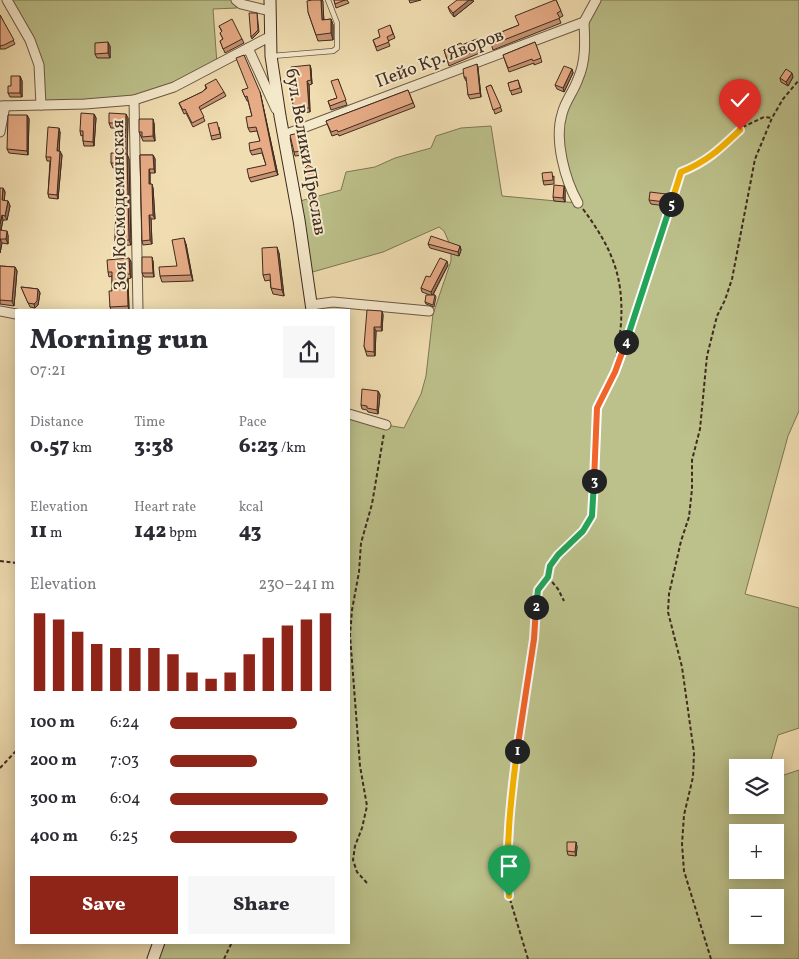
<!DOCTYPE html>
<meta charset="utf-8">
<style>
body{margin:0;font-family:Vollkorn,serif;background:#f7f7f7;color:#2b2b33;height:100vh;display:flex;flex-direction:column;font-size:19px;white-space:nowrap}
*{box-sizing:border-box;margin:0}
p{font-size:16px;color:#7c7c81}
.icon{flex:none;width:28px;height:28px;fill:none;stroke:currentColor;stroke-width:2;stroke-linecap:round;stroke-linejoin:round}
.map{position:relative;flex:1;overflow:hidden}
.sheet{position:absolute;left:15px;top:309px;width:335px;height:635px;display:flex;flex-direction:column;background:#fff;border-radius:0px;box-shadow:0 2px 12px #0003}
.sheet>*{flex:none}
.buttons{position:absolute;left:729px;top:759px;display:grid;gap:10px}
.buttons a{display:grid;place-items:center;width:55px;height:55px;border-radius:0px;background:#fff;box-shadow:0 2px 12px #0003;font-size:25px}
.pin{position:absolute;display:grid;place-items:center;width:42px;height:42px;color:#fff;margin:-51px -21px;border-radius:50% 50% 50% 0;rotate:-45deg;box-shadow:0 0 5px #0007}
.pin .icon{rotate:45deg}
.km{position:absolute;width:25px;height:25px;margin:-12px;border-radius:50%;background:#222;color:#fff;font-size:14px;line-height:25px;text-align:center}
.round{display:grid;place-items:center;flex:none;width:52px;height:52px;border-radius:0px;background:#f7f7f7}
.overview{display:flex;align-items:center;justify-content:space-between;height:85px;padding:0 15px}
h1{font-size:28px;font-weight:800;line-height:38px}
.stats{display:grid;grid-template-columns:repeat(3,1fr);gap:8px;height:85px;padding:5px 15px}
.stats div{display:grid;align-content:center}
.stats b{font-size:21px;font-weight:800}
.stats small{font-size:14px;font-weight:400}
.stats p{font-size:14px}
.chart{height:140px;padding:10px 15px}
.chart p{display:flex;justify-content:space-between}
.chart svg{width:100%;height:90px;margin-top:5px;stroke:#8f2418;stroke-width:6}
.primary-button{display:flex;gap:10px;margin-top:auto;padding:10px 15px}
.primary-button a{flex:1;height:58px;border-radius:0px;background:#8f2418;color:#fff;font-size:20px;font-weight:800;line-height:58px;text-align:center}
.primary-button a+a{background:#f7f7f7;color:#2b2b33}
ul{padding:0 15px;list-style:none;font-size:16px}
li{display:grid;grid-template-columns:80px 60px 1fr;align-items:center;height:38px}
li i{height:12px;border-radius:6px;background:#8f2418}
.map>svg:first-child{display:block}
</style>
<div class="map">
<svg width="799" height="959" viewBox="0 0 799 959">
<rect width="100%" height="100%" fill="#f0ddb1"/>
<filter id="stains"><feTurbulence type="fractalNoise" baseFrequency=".004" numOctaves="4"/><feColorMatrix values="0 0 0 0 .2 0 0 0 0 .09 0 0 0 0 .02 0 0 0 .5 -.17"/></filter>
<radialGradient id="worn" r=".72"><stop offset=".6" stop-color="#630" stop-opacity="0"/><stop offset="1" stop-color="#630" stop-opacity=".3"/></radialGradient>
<g fill="#bcc08a" stroke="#7e7654" fill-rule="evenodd">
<path d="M7 0H234L237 8 213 9 217 64 134 100 41 105 39 64Z"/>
<path d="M596 0H799V411L788 436 745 594 799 608V728L778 735 769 767 738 768V805H775V778L799 770V959H153L159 943 349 942V414L386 425 404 428 421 394 426 376 433 314 451 261V247L444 231 439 227 383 252 309 273 300 201 341 190 346 172 375 167 395 158 431 148 436 136 461 128 491 126 502 196 578 203 559 133 578 80 585 34ZM738 832H775V870H738ZM738 898H775V935H738Z"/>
</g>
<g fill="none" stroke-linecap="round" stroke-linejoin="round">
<g stroke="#6b5844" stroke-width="6">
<path id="lane" d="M272 56 333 51 337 48V23L328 0"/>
</g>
<g stroke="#6b5844" stroke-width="11">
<g id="street">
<path d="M7 0 30 40 39 65 41 105"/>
<path d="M236 0 241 4 270 11"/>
<path d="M248 48 276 109"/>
<path d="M134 100 138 310"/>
<path d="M0 106 85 104 134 100 174 87 271 36"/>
<path d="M0 132 5 106"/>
<path d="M284 135 584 22 596 0"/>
<path d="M578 203C565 180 554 140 562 114 565 101 574 91 578 79 586 61 585 42 584 22"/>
<path d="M311 305 333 302 429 311"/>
<path d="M0 311 16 314"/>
<path d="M349 414 386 425"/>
</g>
</g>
<g stroke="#3f2b1f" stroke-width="13">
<g id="secondary">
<path d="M270 0 271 56 280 116 299 220 312 310"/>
<path d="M153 959 159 942"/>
</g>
</g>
<g stroke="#3f2b1f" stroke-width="2" stroke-dasharray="4 2.5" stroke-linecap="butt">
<path d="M583 209C611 247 624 275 621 323 620 339 616 354 615 369"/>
<path d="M0 561 16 563"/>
<path d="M548 577 558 589 564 601"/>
<path d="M0 768 16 751"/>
<path d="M367 883 357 872 353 860 355 846 362 828 367 806 360 766 350 635 352 610 359 572 361 543 372 504 384 433"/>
<path d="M224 959 232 942"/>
<path d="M528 959 509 896 508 881 513 777 534 639 538 590 548 577 550 566 558 555 583 531 592 516 594 505 597 408 621 357 665 225 678 177 681 172 703 162 725 146 743 127 764 117 772 118"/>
<path d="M711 959 684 871 682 844 684 815 693 777 694 753 682 667 668 612 669 594 681 541 689 517 692 489V460L700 429 707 356 717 316 725 300 732 279 755 159 772 118 783 99 799 80"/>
</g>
<use href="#lane" stroke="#f5e9cc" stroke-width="4.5"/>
<use href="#street" stroke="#f5e9cc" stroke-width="9"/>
<use href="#secondary" stroke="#f5e9cc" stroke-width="11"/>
</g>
<g fill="#c79473" stroke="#3f2b1f">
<path d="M312 0H322L324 20 331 19 333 25V40L318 41 308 12Z"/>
<path d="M334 0H347L349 3 336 8Z"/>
<path d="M409 0H421L410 3Z"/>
<path d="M556 0 563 16 559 18 561 23 493 50 489 37 519 25Z"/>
<path d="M474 1 454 17 450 12 448 7Z"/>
<path d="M0 15 15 44 5 49H0Z"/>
<path d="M390 25 395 38 388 41 390 46 377 51 373 40 380 37Z"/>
<path d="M219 26 242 39 244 43 225 53 220 41 223 39 220 33 222 32Z"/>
<path d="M477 39 482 52 449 66 444 50 462 45Z"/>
<path d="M535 42 542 62 534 65V63L509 72 503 55Z"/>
<path d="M110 46V58H97L95 54Z"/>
<path d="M477 64 478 68 481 97 470 99 468 95 467 81H466L464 77Z"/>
<path d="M310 65 311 69 312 84 309 85 310 112 294 114 293 109Z"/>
<path d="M572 69 573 73 564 92 557 89 555 85Z"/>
<path d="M20 76 22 81V97H10L8 93 11 86Z"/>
<path d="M793 77 788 86 781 82 780 78Z"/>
<path d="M338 79 347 105 331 110 328 101 337 98Z"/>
<path d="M518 80 522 92 512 95 508 83Z"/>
<path d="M205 85 224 92 226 96 200 110 205 121 193 127 186 113 184 114 179 103 202 92 206 88Z"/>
<path d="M491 85 502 111 495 114 486 87Z"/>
<path d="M242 90 260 92 278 175 251 182 249 178 266 165 262 153 252 155 250 151 260 141 257 131 250 132 248 128 252 116 248 101H247Z"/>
<path d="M408 90 415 107 339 136 338 134 332 136 326 121Z"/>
<path d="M94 114 96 118 94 146H84L83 141V135L81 136 80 131Z"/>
<path d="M27 115 29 119 28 155 9 153 7 149Z"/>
<path d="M128 118 127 154 129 159 131 245 117 246 115 241 117 168H113L111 163 118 153 119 128H111L109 123Z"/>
<path d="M154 123 155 141H143L139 132Z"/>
<path d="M219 127 221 138 212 140 211 136Z"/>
<path d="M60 132 59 151 62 155 58 199 49 198 48 194 50 161H47L46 157Z"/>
<path d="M300 137 304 155 295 156 294 152Z"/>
<path d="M140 155H153L155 159V173H150V184L153 188 155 219H151L152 244 143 245 142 241Z"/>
<path d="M554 176V184L544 185 543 181Z"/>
<path d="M318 186 313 190 307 189 306 187Z"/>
<path d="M3 188 5 192 4 201H8L10 206 7 220H3L1 230 8 235V244L2 243 0 253Z"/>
<path d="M565 190V202L554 201 553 197Z"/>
<path d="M666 194 667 198 666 206 651 204 649 200Z"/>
<path d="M186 244 193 281 162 282 160 276 177 266Z"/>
<path d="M428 244 460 246 461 250 459 256 430 248Z"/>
<path d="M279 253 284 296 273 294 271 288 270 280 265 281 263 275Z"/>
<path d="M129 258 131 262V278L128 279 129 310H111L110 307 112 291V276L109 277 108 272Z"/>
<path d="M153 261 154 277H144L142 273Z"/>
<path d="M448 265 433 295H435L436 297 434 307 426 304 425 302 430 295 422 292 421 288 430 277Z"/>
<path d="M0 266 15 267 17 271 14 306 0 304Z"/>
<path d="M21 287 38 289 40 293 38 305 35 308 30 307Z"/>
<path d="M382 311 383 315 382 331H376L375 356H367L364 346Z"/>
<path d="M378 391 380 395 378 414 368 412 367 410 362 409 361 405Z"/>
<path d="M576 842 577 847 576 856 568 855 567 851Z"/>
</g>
<g fill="#a2785e" stroke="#3f2b1f">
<path d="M321 0H322L323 1 324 26 322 20Z"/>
<path d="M469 0 474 1 454 17 453 13Z"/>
<path d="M257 13 259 32 252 39 251 37Z"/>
<path d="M331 19 333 25V40L331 33Z"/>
<path d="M108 42 110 46V58L108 53Z"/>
<path d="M477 64 478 68 481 97 480 93Z"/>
<path d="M310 65 311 69 312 84 311 80Z"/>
<path d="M572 69 573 73 564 92 563 88Z"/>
<path d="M792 73 793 77 788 86 786 82Z"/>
<path d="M20 76 22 81V97L20 93Z"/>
<path d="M307 81 309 85 310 112 309 108Z"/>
<path d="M260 92 261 96 278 175 276 171Z"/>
<path d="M94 114 96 118 94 146 93 142Z"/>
<path d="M126 114 128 118 127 159 125 154Z"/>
<path d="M27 115 29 119 28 155 27 151Z"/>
<path d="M153 119 154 123 155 141 153 136Z"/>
<path d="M59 128 60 132 59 155 57 151Z"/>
<path d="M60 151 62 155 58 199 57 195Z"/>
<path d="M127 154 129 159 131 245 129 240Z"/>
<path d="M153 155 155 159V173L154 169Z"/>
<path d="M149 169 150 173V188L149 184Z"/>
<path d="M314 170 318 186 313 190 312 188Z"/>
<path d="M152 184 153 188 155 219 153 215Z"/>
<path d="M564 186 565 190V202L563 198Z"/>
<path d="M3 188 5 192 4 205 2 200Z"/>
<path d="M666 194 667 198 666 206 665 202Z"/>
<path d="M8 201 10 206 7 220 5 216Z"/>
<path d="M2 215 3 220 0 234V224Z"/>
<path d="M149 215 151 219 152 244 150 240Z"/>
<path d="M7 231 8 235V244L6 239Z"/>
<path d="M184 238 186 244 193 281 191 275Z"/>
<path d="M0 239 2 243 0 253Z"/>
<path d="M460 246 461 250 459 256 458 252Z"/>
<path d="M277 247 279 253 284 296 282 290Z"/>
<path d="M152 257 153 261 154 277 153 273Z"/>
<path d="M129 258 131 262V278L130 274Z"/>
<path d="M447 261 448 265 432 296 431 292Z"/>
<path d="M15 267 17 271 14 306 12 301Z"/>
<path d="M127 274 128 279 129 310 128 306Z"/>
<path d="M38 289 40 293 38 305 35 308 34 304Z"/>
<path d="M382 311 383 315 382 331 381 327Z"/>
<path d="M374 327 376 331 375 356 374 352Z"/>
<path d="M378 391 380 395 378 414 377 410Z"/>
<path d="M576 842 577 847 576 856 575 852Z"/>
</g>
<g fill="#e7ac86" stroke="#3f2b1f">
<path d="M312 0H321L322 20 331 19V33L316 35 308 12 307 1Z"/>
<path d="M334 0H345L335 4Z"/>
<path d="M457 0H469L453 13 448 7Z"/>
<path d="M555 0H556L561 11 557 13 560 18 491 45 489 37 519 25 515 16Z"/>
<path d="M249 13H257L258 30 251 37Z"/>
<path d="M0 15 14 40 4 45 0 46Z"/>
<path d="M232 19 242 39 223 49 220 41 223 39 220 33 222 31 219 26Z"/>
<path d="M390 25 393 34 387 37 389 42 376 47 373 40 380 37 378 30Z"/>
<path d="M477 39 481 48 448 62 444 50 461 43 462 45Z"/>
<path d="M108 42V53L95 54V43Z"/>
<path d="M535 42 541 58 533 61 532 59 508 68 503 55Z"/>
<path d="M244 55 260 92 276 171 249 178 247 169 266 165 261 148 250 151 249 143 260 141 256 127 248 128 246 117 252 116 247 96 245 97 242 90 248 88 236 58Z"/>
<path d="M477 64 480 93 468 95 466 77H464L463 69Z"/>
<path d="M310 65 311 80 307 81 309 108 293 109 291 67Z"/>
<path d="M564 66 572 69 563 88 555 85Z"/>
<path d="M786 69 792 73 786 82 780 78Z"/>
<path d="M11 76H20V93H8V86H11Z"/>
<path d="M216 79 224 92 199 107 204 117 192 123 185 109 183 110 179 103 202 92 207 88 205 85Z"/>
<path d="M338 79 346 100 330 106 328 101 337 98 331 81Z"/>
<path d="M518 80 520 88 510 91 508 83Z"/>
<path d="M491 85 501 107 493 110 486 87Z"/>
<path d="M408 90 413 103 338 132 337 130 331 132 326 121Z"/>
<path d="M81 113 94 114 93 142 83 141V131H80Z"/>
<path d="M109 113 126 114 125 154H127L129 240 115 241 117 163H111V153H118L119 123H109Z"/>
<path d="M8 115H27V151L7 149Z"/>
<path d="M139 119H153V136L142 137V132H139Z"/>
<path d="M217 122 220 134 211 136 208 124Z"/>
<path d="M48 127 59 128 57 151H60L57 195 48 194 51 157H46Z"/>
<path d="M299 133 302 151 294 152 290 135Z"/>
<path d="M140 155H153L154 169H149V184H152L153 215H149L150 240 142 241Z"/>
<path d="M308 165 313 168 317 184 312 188 306 187 304 169Z"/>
<path d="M552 172 553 180 543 181 542 173Z"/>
<path d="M554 185 564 186 563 198 553 197Z"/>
<path d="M0 188H3L2 200 8 201 5 216 2 215 0 224Z"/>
<path d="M650 192 666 194 665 202 649 200Z"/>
<path d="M0 230 7 231 6 239H0V241Z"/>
<path d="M431 236 460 246 458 252 428 244Z"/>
<path d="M184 238 191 275 160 276 159 267 177 266 172 240Z"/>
<path d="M277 247 282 290 271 288 270 274 263 275 262 248Z"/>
<path d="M142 257H152L153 273H142Z"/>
<path d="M129 258 130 274H127L128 306 110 307 109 291H112V272H108L107 260Z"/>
<path d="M440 258 447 261 431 292 421 288 426 276 430 277Z"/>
<path d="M0 266 15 267 12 301 0 300Z"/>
<path d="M21 287 38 289 37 301 34 304 28 303Z"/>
<path d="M426 295H435L433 305 425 302Z"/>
<path d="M367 310 382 311 381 327H374V352L366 351 364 346Z"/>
<path d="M362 389 378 391 377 410 367 408V406L361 405Z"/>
<path d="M567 842H576L575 852 567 851Z"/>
</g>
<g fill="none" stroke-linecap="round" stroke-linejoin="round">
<g stroke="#fff" stroke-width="10">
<path id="split-1" d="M509 896C505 849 511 798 517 751"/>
</g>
<g stroke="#fff" stroke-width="10">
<path id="split-2" d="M517 751 534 639 536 607"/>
</g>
<g stroke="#fff" stroke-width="10">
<path id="split-3" d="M536 607 538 590 548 577 550 566 558 555 583 531 592 516 594 481"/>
</g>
<g stroke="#fff" stroke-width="10">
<path id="split-4" d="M594 481 597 408 615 372 626 342"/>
</g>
<g stroke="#fff" stroke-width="10">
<path id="split-5" d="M626 342 671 204"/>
</g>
<g stroke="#fff" stroke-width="10">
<path id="split-6" d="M671 204 681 172C707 162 721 148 740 130"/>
</g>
<use href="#split-1" stroke="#f5b400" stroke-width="6"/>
<use href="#split-2" stroke="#f0652b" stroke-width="6"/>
<use href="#split-3" stroke="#22a559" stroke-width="6"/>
<use href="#split-4" stroke="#f0652b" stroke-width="6"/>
<use href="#split-5" stroke="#22a559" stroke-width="6"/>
<use href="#split-6" stroke="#f5b400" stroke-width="6"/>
</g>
<g text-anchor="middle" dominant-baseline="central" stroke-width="4" stroke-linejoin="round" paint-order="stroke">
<g font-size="18" fill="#3f2b1f" stroke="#f5e9cc">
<text transform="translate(440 59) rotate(-21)">Пейо Кр. Яворов</text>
<text transform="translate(305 152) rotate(80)">бул. Велики Преслав</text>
<text transform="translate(120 205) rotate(-91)">Зоя Космодемянская</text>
</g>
</g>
<rect width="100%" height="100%" filter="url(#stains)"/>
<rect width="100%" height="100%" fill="url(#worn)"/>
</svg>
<div class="buttons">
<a><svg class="icon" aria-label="layers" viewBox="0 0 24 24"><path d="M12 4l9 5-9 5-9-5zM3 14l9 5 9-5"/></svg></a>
<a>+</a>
<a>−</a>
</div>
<div class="pin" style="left:509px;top:896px;background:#1e9e55"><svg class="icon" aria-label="arrive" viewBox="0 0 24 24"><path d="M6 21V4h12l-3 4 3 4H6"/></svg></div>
<div class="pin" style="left:740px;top:130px;background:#d93025"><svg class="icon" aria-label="check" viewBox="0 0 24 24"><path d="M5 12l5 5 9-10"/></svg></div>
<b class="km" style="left:517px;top:751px">1</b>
<b class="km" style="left:536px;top:607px">2</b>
<b class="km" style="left:594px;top:481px">3</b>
<b class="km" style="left:626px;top:342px">4</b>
<b class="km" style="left:671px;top:204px">5</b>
<section class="sheet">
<div class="overview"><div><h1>Morning run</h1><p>07:21</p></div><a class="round"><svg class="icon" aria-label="share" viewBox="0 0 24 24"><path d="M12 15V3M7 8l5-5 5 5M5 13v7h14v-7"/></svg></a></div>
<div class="stats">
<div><p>Distance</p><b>0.57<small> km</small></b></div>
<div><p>Time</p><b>3:38</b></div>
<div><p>Pace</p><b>6:23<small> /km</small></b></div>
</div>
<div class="stats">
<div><p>Elevation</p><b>11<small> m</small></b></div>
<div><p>Heart rate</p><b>142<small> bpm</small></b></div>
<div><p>kcal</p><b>43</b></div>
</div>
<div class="chart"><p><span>Elevation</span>230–241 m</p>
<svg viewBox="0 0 160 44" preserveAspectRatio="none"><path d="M5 44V6M15 44V9M25 44V15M35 44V21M45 44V23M55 44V23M65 44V23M75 44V26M85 44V35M95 44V38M105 44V35M115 44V26M125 44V18M135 44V12M145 44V9M155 44V6"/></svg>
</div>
<ul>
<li><b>100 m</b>6:24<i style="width:77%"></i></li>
<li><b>200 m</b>7:03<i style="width:53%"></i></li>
<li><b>300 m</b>6:04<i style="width:96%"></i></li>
<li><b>400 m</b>6:25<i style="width:77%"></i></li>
</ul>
<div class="primary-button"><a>Save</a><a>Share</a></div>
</section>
</div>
